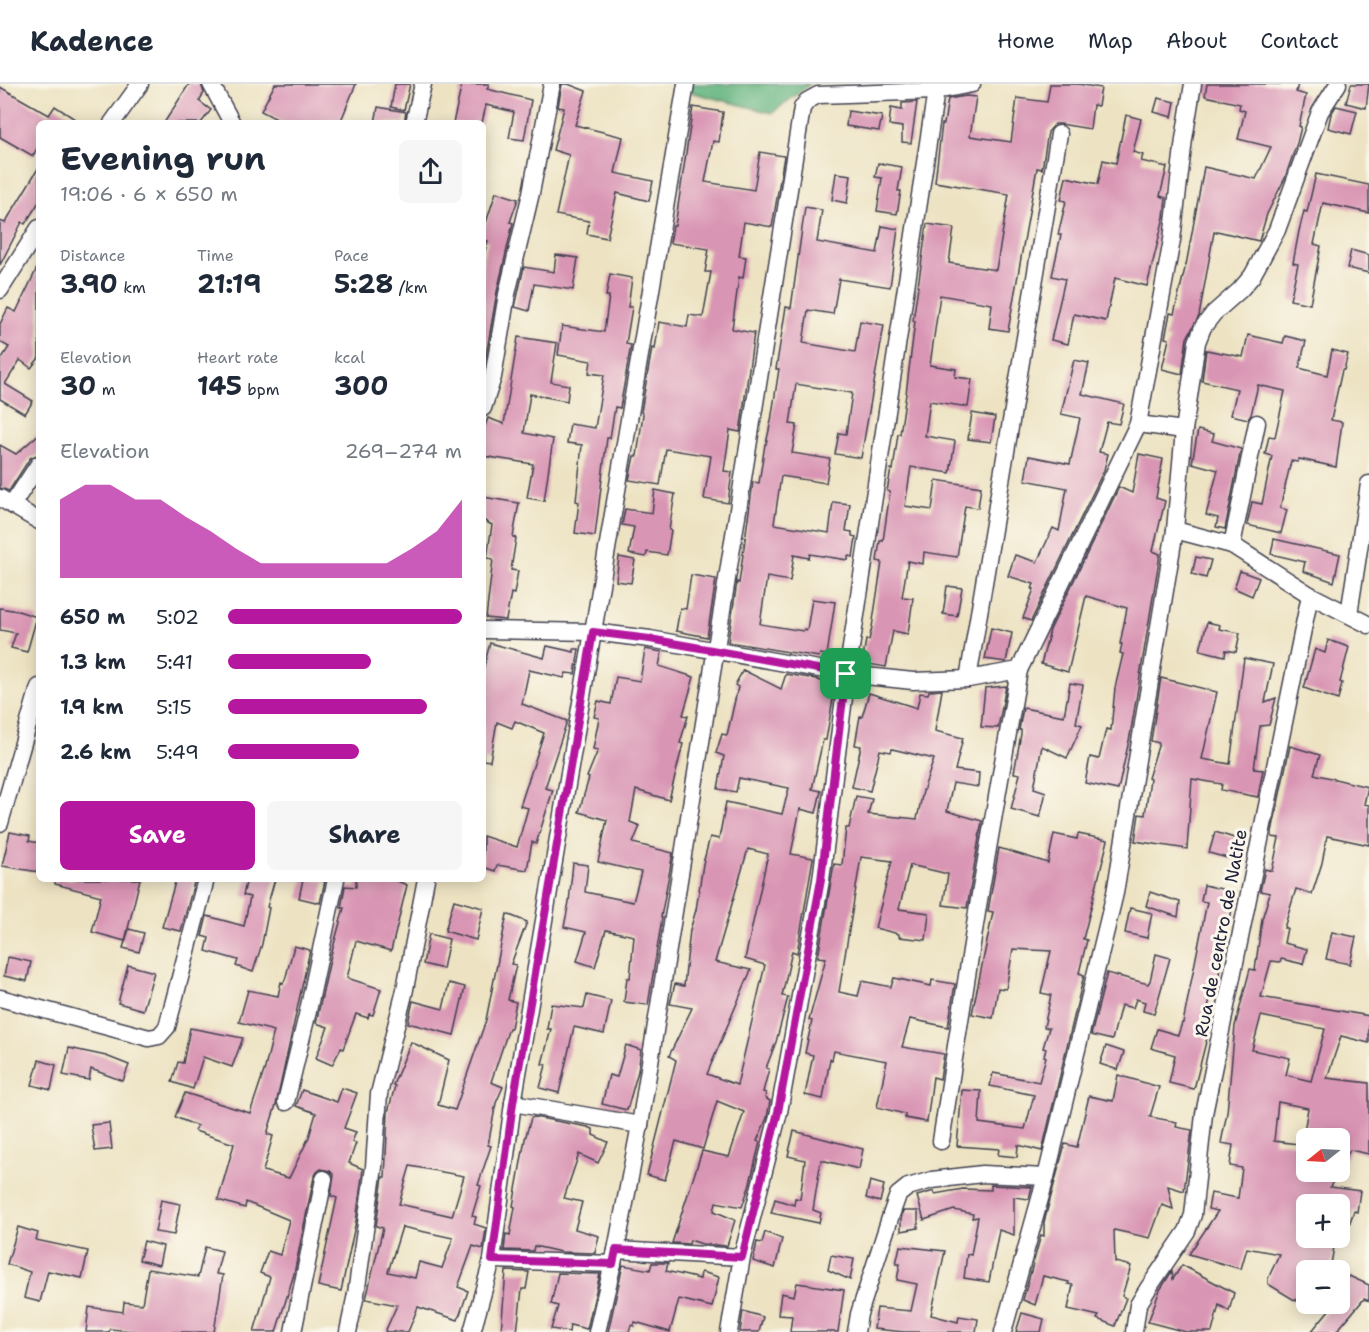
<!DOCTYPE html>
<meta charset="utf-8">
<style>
body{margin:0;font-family:"Shantell Sans",sans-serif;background:#f6f6f7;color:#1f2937;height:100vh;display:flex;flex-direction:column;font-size:22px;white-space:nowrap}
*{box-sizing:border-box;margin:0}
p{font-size:20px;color:#747a83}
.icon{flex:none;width:33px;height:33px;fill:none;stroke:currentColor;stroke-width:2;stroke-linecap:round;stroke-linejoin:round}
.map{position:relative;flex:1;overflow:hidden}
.drawer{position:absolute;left:36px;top:36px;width:450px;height:762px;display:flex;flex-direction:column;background:#fff;border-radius:9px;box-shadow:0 3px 15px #0003}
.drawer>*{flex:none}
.needle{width:39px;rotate:252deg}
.controls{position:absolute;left:1296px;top:1044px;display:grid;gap:12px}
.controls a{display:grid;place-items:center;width:54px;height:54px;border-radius:9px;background:#fff;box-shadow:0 3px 15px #0003;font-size:30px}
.pin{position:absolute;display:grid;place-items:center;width:51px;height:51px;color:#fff;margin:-26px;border-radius:12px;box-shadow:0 3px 9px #0006}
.round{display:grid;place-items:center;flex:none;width:63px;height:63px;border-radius:9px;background:#f6f6f7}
.overview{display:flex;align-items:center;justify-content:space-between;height:102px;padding:0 24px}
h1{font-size:33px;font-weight:700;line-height:45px}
.stats{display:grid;grid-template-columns:repeat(3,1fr);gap:9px;height:102px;padding:6px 24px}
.stats div{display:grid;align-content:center}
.stats b{font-size:26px;font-weight:700}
.stats small{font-size:16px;font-weight:400}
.stats p{font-size:16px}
.chart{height:168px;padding:12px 24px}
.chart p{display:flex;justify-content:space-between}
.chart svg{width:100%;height:108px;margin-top:6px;fill:#b5179e;opacity:.7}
.button{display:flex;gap:12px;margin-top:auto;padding:12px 24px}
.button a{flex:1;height:69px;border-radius:9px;background:#b5179e;color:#fff;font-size:24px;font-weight:700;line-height:69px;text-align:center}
.button a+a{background:#f6f6f7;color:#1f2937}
ul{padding:0 24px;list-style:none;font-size:20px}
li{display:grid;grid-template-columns:96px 72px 1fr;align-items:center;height:45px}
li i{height:15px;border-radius:8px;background:#b5179e}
header{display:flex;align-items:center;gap:36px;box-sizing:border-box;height:84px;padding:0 30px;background:#fff;border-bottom:2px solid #e0e1e3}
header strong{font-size:28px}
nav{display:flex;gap:33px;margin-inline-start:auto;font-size:21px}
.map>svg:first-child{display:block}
</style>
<header>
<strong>Kadence</strong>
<nav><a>Home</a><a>Map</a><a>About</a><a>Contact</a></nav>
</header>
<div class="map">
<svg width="1369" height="1248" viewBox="0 0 1369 1248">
<rect width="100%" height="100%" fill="#fbf7ec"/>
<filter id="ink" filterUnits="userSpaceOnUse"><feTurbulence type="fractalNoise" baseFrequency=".0167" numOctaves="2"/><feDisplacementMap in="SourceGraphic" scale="12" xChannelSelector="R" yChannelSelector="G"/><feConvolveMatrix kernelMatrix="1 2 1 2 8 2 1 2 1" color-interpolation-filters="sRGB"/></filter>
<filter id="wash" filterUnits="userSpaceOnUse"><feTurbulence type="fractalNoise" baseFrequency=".008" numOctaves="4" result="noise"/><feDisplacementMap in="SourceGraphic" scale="24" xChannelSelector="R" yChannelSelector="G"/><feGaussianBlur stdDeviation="1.35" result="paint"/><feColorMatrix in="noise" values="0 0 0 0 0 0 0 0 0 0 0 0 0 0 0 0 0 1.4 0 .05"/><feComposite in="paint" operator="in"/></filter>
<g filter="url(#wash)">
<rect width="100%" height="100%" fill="#ede3c3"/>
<path fill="#66b681" stroke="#446c5e" stroke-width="1.5" d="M691 0H810L772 29 690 8Z"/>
<g id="blocks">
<g fill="#d995b4" fill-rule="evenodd">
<path d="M189 0H201L204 9 199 17 211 26 201 39H164Z"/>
<path d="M275 0H356L340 39H284L261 27Z"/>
<path d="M395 0H410L404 26 391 23Z"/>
<path d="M462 0H489L487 5 531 16 524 56 509 54 514 28 486 21 482 39H453Z"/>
<path d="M562 0H568L586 7 575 41 623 53 615 89 653 97 649 117 617 109 607 154 587 150 589 137 556 131 569 71 553 66 564 24 558 23Z"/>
<path d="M1050 0H1078L1101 4 1098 22 1093 21 1090 45 1060 40H1055L1048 48 1042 85 1037 84 1008 247 989 244 992 220 940 211 930 281 956 285 955 293 972 295 968 323 930 317 925 352 955 357 950 389 911 383 905 422 932 426 936 396 981 403 978 424 965 422 957 473 924 468 923 480 908 477 902 513 913 514 908 550 893 547 886 583 862 579 866 556H869L872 543 882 478 877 477 880 457H883L890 408 887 407 891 385 893 386 898 350H900L906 310 915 237H913L927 140 954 144 949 179 996 186 1009 110 935 98 942 40H944L948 15 966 12 976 13 970 52 1011 58 1017 14 1047 18Z"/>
<path d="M1207 0H1298L1296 8 1306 11 1299 42 1301 43 1297 59 1285 94 1267 130 1259 157 1217 147V149L1214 148 1199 232 1187 254 1182 290 1162 285 1169 255 1165 254 1170 229 1174 230 1187 176 1204 83 1256 95 1271 63 1238 55 1245 27 1239 25 1240 20 1205 12Z"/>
<path d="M1351 0H1369L1366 24 1346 19Z"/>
<path d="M0 3 49 31 55 22 81 39H39V60L33 72 0 53Z"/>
<path d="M1158 14 1175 18 1172 33 1154 28Z"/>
<path d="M917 18 911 59 902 58V43L889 41 891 24 902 26V19Z"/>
<path d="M1336 22 1357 27 1351 50 1328 44 1331 30Z"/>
<path d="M378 23 406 28 404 39H375Z"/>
<path d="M693 23 723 28 719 58 713 57 705 98 754 106 760 68 784 72 772 143 744 138 739 172 746 173 743 194 739 193 732 245 754 249 740 348 730 346 724 387 732 388 728 419 704 415 711 372 666 365 660 401 629 396 634 372H637L643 330 641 328 652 264 655 265 659 238 687 243 689 231 703 233 711 188H705L709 165 670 159 673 142H675Z"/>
<path d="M848 27 882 32 879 47 846 42Z"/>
<path d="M1126 31 1141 35 1133 68 1143 71 1141 77 1167 83 1160 112 1166 114 1164 133 1147 202 1115 194 1106 237 1074 230 1068 260 1051 256 1065 195 1052 192 1061 151H1058L1066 117 1061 116 1066 93 1098 100 1103 76 1116 79Z"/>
<path d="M878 79 902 83 898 107H901L897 130 877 127 882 94 875 93Z"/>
<path d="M39 83V118L25 140 22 138 0 181V137L5 139Z"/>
<path d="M836 89 851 91 847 119 832 116Z"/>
<path d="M1316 90 1369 101V129L1323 119 1314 160 1321 162 1310 220 1290 216 1298 180 1293 179 1299 147 1304 127 1307 128Z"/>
<path d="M496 108 518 115 510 138 513 139 497 208 483 289V173L488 157 483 155V148Z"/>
<path d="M805 123 822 126 817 158 877 169 882 142 898 145 890 203 839 195 833 230 808 226 803 259 855 268 860 237 884 241 861 374 835 370 839 349 846 350 852 309 796 300 790 340 797 341 792 369 830 375 826 399 781 392 774 440 829 449 833 418 850 420 846 447 852 448V452L856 453 853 473 848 472V476L810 470 809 474 794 471 790 497 767 493 760 540 803 547 804 545 807 546 812 515 835 518 827 571 820 570 819 573 728 558 737 498 739 499 753 398 759 399 765 360H766L771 337 779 285H776L786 223 791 224Z"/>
<path d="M1351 166 1369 171V189L1347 184Z"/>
<path d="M556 171 578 174 573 206 534 200 529 227 515 223 524 183 554 188Z"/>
<path d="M39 180V274L31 284 20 276 5 300 33 317 25 330 0 315V277L9 263 0 258V240L8 224 16 228Z"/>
<path d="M610 190 632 194 628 223H632L626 260 631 261 620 324 615 323 610 354H607L595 452 575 449 579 418 576 417 582 361 567 359 570 340 595 344 604 291 589 289 591 277 558 271 562 242 604 248 609 212H606Z"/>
<path d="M1248 251 1283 259 1285 252 1306 257 1299 284 1327 291 1332 266 1348 270 1344 286H1342L1331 336 1342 338 1336 383 1299 375 1298 378 1291 377 1280 424 1287 426 1281 449 1247 441 1252 418 1262 420 1272 372 1265 370 1269 352 1275 353 1285 307 1258 301 1251 331 1248 335 1231 331 1237 305 1202 297 1206 266 1243 273Z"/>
<path d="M518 253 557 259 551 298 569 301 567 317 530 310 524 349 553 355 544 417 527 414 533 380 483 372V347L488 334 504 340Z"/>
<path d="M1074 276 1089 279 1082 310 1124 320 1119 340 1107 338 1099 368 1108 370 1104 386 1031 537 1023 534 1034 505H1032L1034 500 1008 492 1015 471 1037 478 1053 444 1059 447 1067 404 1025 396 1029 372 1070 380 1080 334 1061 330Z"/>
<path d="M972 329 995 333 991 358 968 355Z"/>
<path d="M1198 346 1214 350 1212 357 1241 365 1225 445 1216 443 1218 434 1206 431 1218 386 1192 379Z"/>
<path d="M39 350V370L30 374 9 407 0 404V361L16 370Z"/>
<path d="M1139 370 1163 375 1156 414 1165 417 1153 467 1160 470 1130 652 1118 706 1085 699 1090 673 1099 675 1106 645 1111 646 1115 604 1123 570 1120 569 1122 560H1120L1127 524 1086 512 1068 588 1041 580 1050 546 1119 403 1132 409Z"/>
<path d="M655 406 675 410 669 446H671L667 471 647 468 646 473 629 470 634 443 622 441 625 425 652 429Z"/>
<path d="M483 413 519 419 513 453 516 454 511 486 518 487 514 510 511 509 506 536 486 534 493 475 487 474 492 441 483 436Z"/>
<path d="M1274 455 1340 470 1334 498 1303 487 1305 478 1271 470Z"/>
<path d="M619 473 635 476 631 499 616 497Z"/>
<path d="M1196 473 1211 476 1206 494 1192 490Z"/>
<path d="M1240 487 1259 494 1252 512 1234 504Z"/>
<path d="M691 491 716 495 707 553 676 547 680 524 686 525Z"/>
<path d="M947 502 962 504 957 532 943 530Z"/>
<path d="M0 524 18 527 37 533 27 568 11 564 16 549 0 546Z"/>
<path d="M1207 538 1220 541 1219 545 1240 549 1236 568 1226 566 1225 572 1200 566Z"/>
<path d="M991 544 1012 549 1006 578 985 575Z"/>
<path d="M1328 556 1349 563 1340 598 1342 599 1338 616 1304 604 1315 565 1325 569Z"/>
<path d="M490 559 544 574 547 562 574 568V565H579L575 590 566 589 564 594 529 586 522 620 567 637 545 704 553 706 536 760 532 758 527 786 497 781 495 787 483 783V752L517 763 528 724 520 722 544 649 515 637 512 644 497 638 490 677 483 676V586Z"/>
<path d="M645 565 662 568 659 582 694 593 683 631 688 632 680 659 683 660 669 716 636 706 630 738 640 742 633 759 673 769 661 833 662 834 648 921 624 918 627 894H630L634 852 606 846 595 883 577 877 586 848 564 843 569 818 573 779 588 781 585 808 633 818 641 788 598 778 607 736 579 728 589 694 587 693 598 666 593 665 599 634 594 633 598 617 611 620 616 593 640 597Z"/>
<path d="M1244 574 1273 580 1265 618 1276 614 1269 641 1260 642 1254 685 1263 686 1258 713 1221 706 1222 700 1192 695 1187 765 1135 757 1139 730 1145 731 1150 695 1148 694 1159 659 1151 657 1161 594 1217 608 1202 675 1230 680Z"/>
<path d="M743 586 781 605 786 590 816 595 835 603 826 656H823L812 705 821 707 816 729 800 725 791 770 813 774 797 869 792 867 782 912 788 913 776 958 766 984 769 985 763 1008 766 1009 765 1014 770 1017 767 1034 757 1057 760 1058 749 1103 742 1123 716 1118 714 1127 735 1136 727 1162 702 1160 690 1156 689 1160 672 1159 702 1067 729 1073 744 1028 717 1017 703 1065 676 1057 665 1096 647 1091 676 976 669 972 692 924 670 920 675 900 684 902 690 846 696 826 703 780 710 753 719 755 726 718 782 730 789 704 739 694 736 708 718 705 724 672 716 669 722 650 727 651 738 603 735 601ZM748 765 768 770 745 875 765 881 737 1001 707 990 751 886 715 878Z"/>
<path d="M1070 599 1083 601 1076 639 1082 641 1067 674 1042 662 1034 704 1046 708 1040 733 1011 725 1020 690 1014 689 1021 650V646H1019L1023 624 1064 632Z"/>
<path d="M1006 602 998 644 981 643 985 604Z"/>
<path d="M942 606 935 647 963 654 955 686 979 689 978 703 953 699 947 727 982 737 967 824 943 821 948 790 910 781 899 825 929 829 926 856 899 853V850L875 844 892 777 861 773 839 908 858 912 862 897 891 903 894 894 931 902 932 896 955 900 948 943 910 935 902 963 944 970 940 995 933 993 927 1038 905 1034V1030L877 1023 887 977 834 967 832 976 830 975 823 1015 805 1011 813 971 805 969 812 937 809 936 826 874 818 873 834 780 842 781 846 744H849L856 712 872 715 868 730 917 735 923 707 934 675 892 665 891 668 880 666 870 707 852 703 861 662 855 661 860 632 862 633 869 609 917 624 920 609 928 610 929 607Z"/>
<path d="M1290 662 1320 671 1314 690 1368 703 1364 720 1369 721V761L1327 752 1322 779 1312 810 1296 805 1284 844H1287L1284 859 1307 865 1303 880 1281 875 1280 878 1271 877 1261 913 1369 932V959L1341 952 1327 994 1369 999V1070L1350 1066 1340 1085V1054H1303L1308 1024 1278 1018 1274 1057 1306 1061V1088H1338L1330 1103 1360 1107 1357 1128 1354 1127 1341 1162H1340V1120H1306V1159L1334 1163 1330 1186H1306V1198L1296 1217 1268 1200V1195L1279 1170 1247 1164 1241 1185 1189 1170 1218 1127 1208 1125 1211 1109 1238 1114 1242 1084 1230 1082 1233 1061 1221 1059 1227 1029 1235 942 1250 885 1255 886 1262 835 1270 809 1260 807 1265 785 1272 787 1279 754 1272 753V748ZM1261 932 1325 945 1311 997 1286 991 1290 974 1252 966Z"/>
<path d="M10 748 30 752 29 757 39 759V788L2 782Z"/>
<path d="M1215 748 1244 757 1238 777 1209 769Z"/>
<path d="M1054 750 1077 755 1078 750 1108 756 1083 855 1087 856 1079 889 1084 891 1042 1067 1018 1061 1017 1073 998 1071 999 1065 957 1062 962 1006 981 1007 979 1039 1025 1045 1034 1011 990 1002 993 989 1039 998 1046 973 1044 972 1046 965 1043 964 1049 944 1044 943 1051 911 1041 909 1051 867 1013 865 1006 905 998 904 993 934 972 930 993 828 988 827 999 764 1048 779Z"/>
<path d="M55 795H140L125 857 92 848 101 812 55 800Z"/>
<path d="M176 795H195L181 847 162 843Z"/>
<path d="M247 795H275L267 823 269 824 262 860 253 888 236 882 238 876 206 867 209 854 202 852 207 832 244 842 250 813 243 811Z"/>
<path d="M303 795 325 797 320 819 299 814Z"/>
<path d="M356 795H392L407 801 391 867 356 857 347 894 381 905 373 931 369 930 368 934 356 930 343 965 341 964 332 981 316 974 328 943 316 939 331 871 344 824H341L345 802 356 803Z"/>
<path d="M1204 801 1235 808 1230 836 1225 835 1218 900 1213 899 1204 945 1209 946 1194 1005 1169 999 1175 971 1151 964 1157 945 1178 951 1182 939H1183L1207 818 1201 817Z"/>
<path d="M1150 808 1180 818 1178 833 1146 822Z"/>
<path d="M454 816 483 824 476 856 445 847Z"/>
<path d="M1130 824 1152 829 1147 854 1125 849Z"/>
<path d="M507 830 527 838 511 880 516 881 508 916 516 918 511 944H509L491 998 503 1003 496 1019 488 1061 491 1062 478 1101 481 1102 472 1132 476 1133 474 1140 486 1144 483 1165 473 1162 458 1203 468 1207 458 1236 418 1223 408 1248H385L397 1221 366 1215 383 1144 376 1142 383 1093H385L388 1028 395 1002 393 1001 411 958 449 976 438 1021 455 1026 486 936ZM410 1082 464 1092 452 1132 399 1120ZM402 1143 453 1154 442 1184 419 1178 415 1194 388 1188Z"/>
<path d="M129 845 144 849 139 868 123 864Z"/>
<path d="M1332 848 1356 853 1350 880 1326 875Z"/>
<path d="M429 850 449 855 443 885 423 880Z"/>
<path d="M294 862 310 866 276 1021 267 1050 273 1052 263 1087 289 1094 309 1053 316 1029 296 1022 302 1006 337 1018 342 1004 357 1009 344 1044 356 1048 352 1058 356 1059 349 1079 363 1085 356 1137 341 1207 318 1202 337 1114 331 1112 334 1091 330 1087 321 1085 317 1088 314 1093 294 1190 276 1248H254L270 1193 260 1189 268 1167 280 1171 289 1136 246 1118 245 1124 218 1116 234 1060 195 1047 197 1042 175 1033 185 1009 250 1029 265 984 274 947 239 938 248 906 278 912 281 898 283 899 285 896Z"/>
<path d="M1156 870 1170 874 1154 930 1143 927 1145 918 1136 915 1133 924 1121 921 1112 956 1091 951 1107 889 1148 900 1150 897Z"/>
<path d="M8 873 31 878 27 897 4 892Z"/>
<path d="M128 881 154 888 143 926 118 919Z"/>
<path d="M449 899 465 903 454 951 408 939 413 917 443 925Z"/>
<path d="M587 911 611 917 604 950 574 943 559 1009 540 1004 546 981 542 980 551 945H547L551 920 584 924Z"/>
<path d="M190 944 243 954 232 983 203 973 193 1005 172 998 178 978 183 979Z"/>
<path d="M626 961 641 966 638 987 627 1026 602 1020 609 991 617 993Z"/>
<path d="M1106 962 1124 968 1118 986 1100 980Z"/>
<path d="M69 964 106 972 129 981 123 997 91 985 89 996 63 991Z"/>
<path d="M39 976 56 981 51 1006 32 1001Z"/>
<path d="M1118 991 1159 1003 1150 1033 1177 1038 1176 1043 1192 1046 1184 1107 1168 1102 1173 1125 1162 1121 1150 1154 1114 1146 1115 1178 1131 1182 1122 1212 1126 1214 1115 1242 1097 1235 1099 1232 1068 1225 1073 1201 1068 1200 1069 1198 1043 1192 1035 1221 1023 1216 1041 1151 1044 1152V1138L1065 1060 1077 1063 1089 1012 1113 1017Z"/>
<path d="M534 1033 588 1043 593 1045V1051L608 1058 598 1079 579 1070 564 1114 582 1118 575 1145 599 1152 595 1169 561 1168 534 1162 533 1167 504 1166 506 1150 510 1151 515 1123 513 1122 525 1055 531 1034Z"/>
<path d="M109 1039 112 1065 95 1067 91 1041Z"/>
<path d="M794 1047 863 1065 859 1085 821 1076 813 1126 821 1129 819 1139 771 1129 775 1115 794 1121 795 1114 800 1115 805 1076 788 1072Z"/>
<path d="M870 1097 884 1101 880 1118 866 1114Z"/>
<path d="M991 1101 1032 1103 1029 1115 1014 1113V1151L999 1146 989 1198 964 1194 967 1170 971 1171 978 1133 972 1134 973 1130 954 1126 924 1136 917 1112 934 1107 935 1110 963 1105 991 1106Z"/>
<path d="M161 1116 180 1120 174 1151 155 1148Z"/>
<path d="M903 1127H918V1144L901 1147V1135Z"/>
<path d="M18 1143 38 1149 36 1156 88 1167 82 1194 48 1187 40 1218 24 1214 30 1188 7 1180Z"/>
<path d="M765 1148 782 1155 775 1184 753 1177 757 1158 762 1159Z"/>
<path d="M144 1157 163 1162 159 1181 139 1176Z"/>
<path d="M900 1162 945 1167 931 1231 958 1238 959 1232 978 1235 976 1248H905L874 1245 877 1224 911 1227 917 1200 897 1196 900 1180H896Z"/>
<path d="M205 1163 222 1167 216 1190 223 1191 214 1248H142L110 1245 109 1248H86L89 1223 123 1228 124 1218 142 1220 148 1185 198 1193Z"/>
<path d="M831 1171 854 1175 850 1196 828 1186Z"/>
<path d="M652 1179H668L666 1187 700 1195 701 1188 719 1193 712 1223 679 1215 670 1248 635 1238 634 1242 631 1241 629 1248H608L623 1181 650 1186Z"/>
<path d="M1182 1181 1234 1209 1229 1227 1219 1221 1212 1248H1186L1148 1238 1160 1206 1172 1187 1173 1195Z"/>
<path d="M506 1187 529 1188 526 1205H522L517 1248H501Z"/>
<path d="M558 1189 600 1190 587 1245 570 1241 569 1248 551 1245 558 1222 551 1220Z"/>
<path d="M1349 1192 1369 1201V1217L1364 1215 1336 1248H1311L1334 1220H1340V1213Z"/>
<path d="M797 1199 844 1206 838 1248H790L792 1232 778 1231 781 1209 794 1212Z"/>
<path d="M743 1227 763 1233 759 1248H740Z"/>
<path d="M1022 1229 1044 1235 1041 1248H1016Z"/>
</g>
</g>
</g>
<g filter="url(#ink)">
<use href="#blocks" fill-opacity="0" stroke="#403f4f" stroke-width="1.5"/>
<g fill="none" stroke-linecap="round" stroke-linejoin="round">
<g stroke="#403f4f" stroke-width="19">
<g id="street">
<path d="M211 0 232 39"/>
<path d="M112 39 140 0"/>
<path d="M414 39 423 0"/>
<path d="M0 206 39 144"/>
<path d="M483 324 493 293 507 210 531 109 552 0"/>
<path d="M1138 340 1172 156 1184 55 1193 0"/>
<path d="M0 414 39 437"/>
<path d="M12 421 39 380"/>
<path d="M1175 446 1184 346 1197 258 1203 243 1214 229 1240 206 1252 192 1277 146 1320 28 1338 0"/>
<path d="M1232 461 1257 339"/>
<path d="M1349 530 1369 400"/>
<path d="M483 546 593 548 650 555 847 590 937 0"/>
<path d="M968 595 1059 50"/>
<path d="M0 739 39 603"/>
<path d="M0 914 149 954 159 952 167 943 206 795"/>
<path d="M286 1018 308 927 336 795"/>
<path d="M513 1019 640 1041"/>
<path d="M941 1057 978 822 1019 586"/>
<path d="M616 1166 742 1173"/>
<path d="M492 1176 613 1180"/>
<path d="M293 1248 324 1095"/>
<path d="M348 1248 356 1210 374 1083 379 1010 404 910 426 795"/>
<path d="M472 1248 492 1176 513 1019 686 0"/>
<path d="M597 1248 616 1166 640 1041 802 24 807 17 818 11 936 7 972 0"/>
<path d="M729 1248 742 1173 779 1028 821 796 847 590 913 597 968 595 1019 586 1138 340 1184 346"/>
<path d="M856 1248 859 1230 891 1131 898 1111 908 1103 932 1096 982 1090 1046 1093"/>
<path d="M1003 1248 1046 1093 1115 809 1175 446 1232 461 1310 511"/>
<path d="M1134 1248 1138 1221 1149 1203 1187 1147 1193 1131 1204 1030 1310 511 1369 541"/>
</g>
</g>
<use href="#street" stroke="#fff" stroke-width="16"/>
</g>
</g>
<g fill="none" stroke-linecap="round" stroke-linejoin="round" filter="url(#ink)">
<g stroke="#fff" stroke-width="12">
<path id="route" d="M593 548 650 555 846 590 821 796 778 1028 742 1173 616 1166 613 1180 492 1176 513 1019Z"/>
</g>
<use href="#route" stroke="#b5179e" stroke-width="8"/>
</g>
<g text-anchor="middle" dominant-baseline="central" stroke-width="6" stroke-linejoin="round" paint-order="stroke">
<g font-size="18" fill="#22223b" stroke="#fbf7ec">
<text transform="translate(1221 849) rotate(-79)">Rua de centro de Natite</text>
</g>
</g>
</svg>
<div class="controls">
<a><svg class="needle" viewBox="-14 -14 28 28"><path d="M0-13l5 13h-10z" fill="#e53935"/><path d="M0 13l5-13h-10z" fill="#747a83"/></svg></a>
<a>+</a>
<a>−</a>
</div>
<div class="pin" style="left:846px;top:590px;background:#1e9e55"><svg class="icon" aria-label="arrive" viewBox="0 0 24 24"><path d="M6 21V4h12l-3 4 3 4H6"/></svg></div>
<section class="drawer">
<div class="overview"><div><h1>Evening run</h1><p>19:06 · 6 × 650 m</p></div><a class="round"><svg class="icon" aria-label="share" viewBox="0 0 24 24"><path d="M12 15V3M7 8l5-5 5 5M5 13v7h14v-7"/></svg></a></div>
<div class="stats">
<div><p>Distance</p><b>3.90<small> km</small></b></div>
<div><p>Time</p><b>21:19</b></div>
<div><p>Pace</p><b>5:28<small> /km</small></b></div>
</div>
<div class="stats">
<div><p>Elevation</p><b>30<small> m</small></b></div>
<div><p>Heart rate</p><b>145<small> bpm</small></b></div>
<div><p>kcal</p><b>300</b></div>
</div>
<div class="chart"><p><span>Elevation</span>269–274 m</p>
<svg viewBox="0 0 160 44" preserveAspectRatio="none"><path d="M0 44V12L10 6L20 6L30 12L40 12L50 19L60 25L70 32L80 38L90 38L100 38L110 38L120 38L130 38L140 32L150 25L160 12V44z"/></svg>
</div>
<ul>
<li><b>650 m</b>5:02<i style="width:100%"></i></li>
<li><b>1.3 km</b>5:41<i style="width:61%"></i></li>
<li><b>1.9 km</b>5:15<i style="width:85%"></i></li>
<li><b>2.6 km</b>5:49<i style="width:56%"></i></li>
</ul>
<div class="button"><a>Save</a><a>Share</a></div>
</section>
</div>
